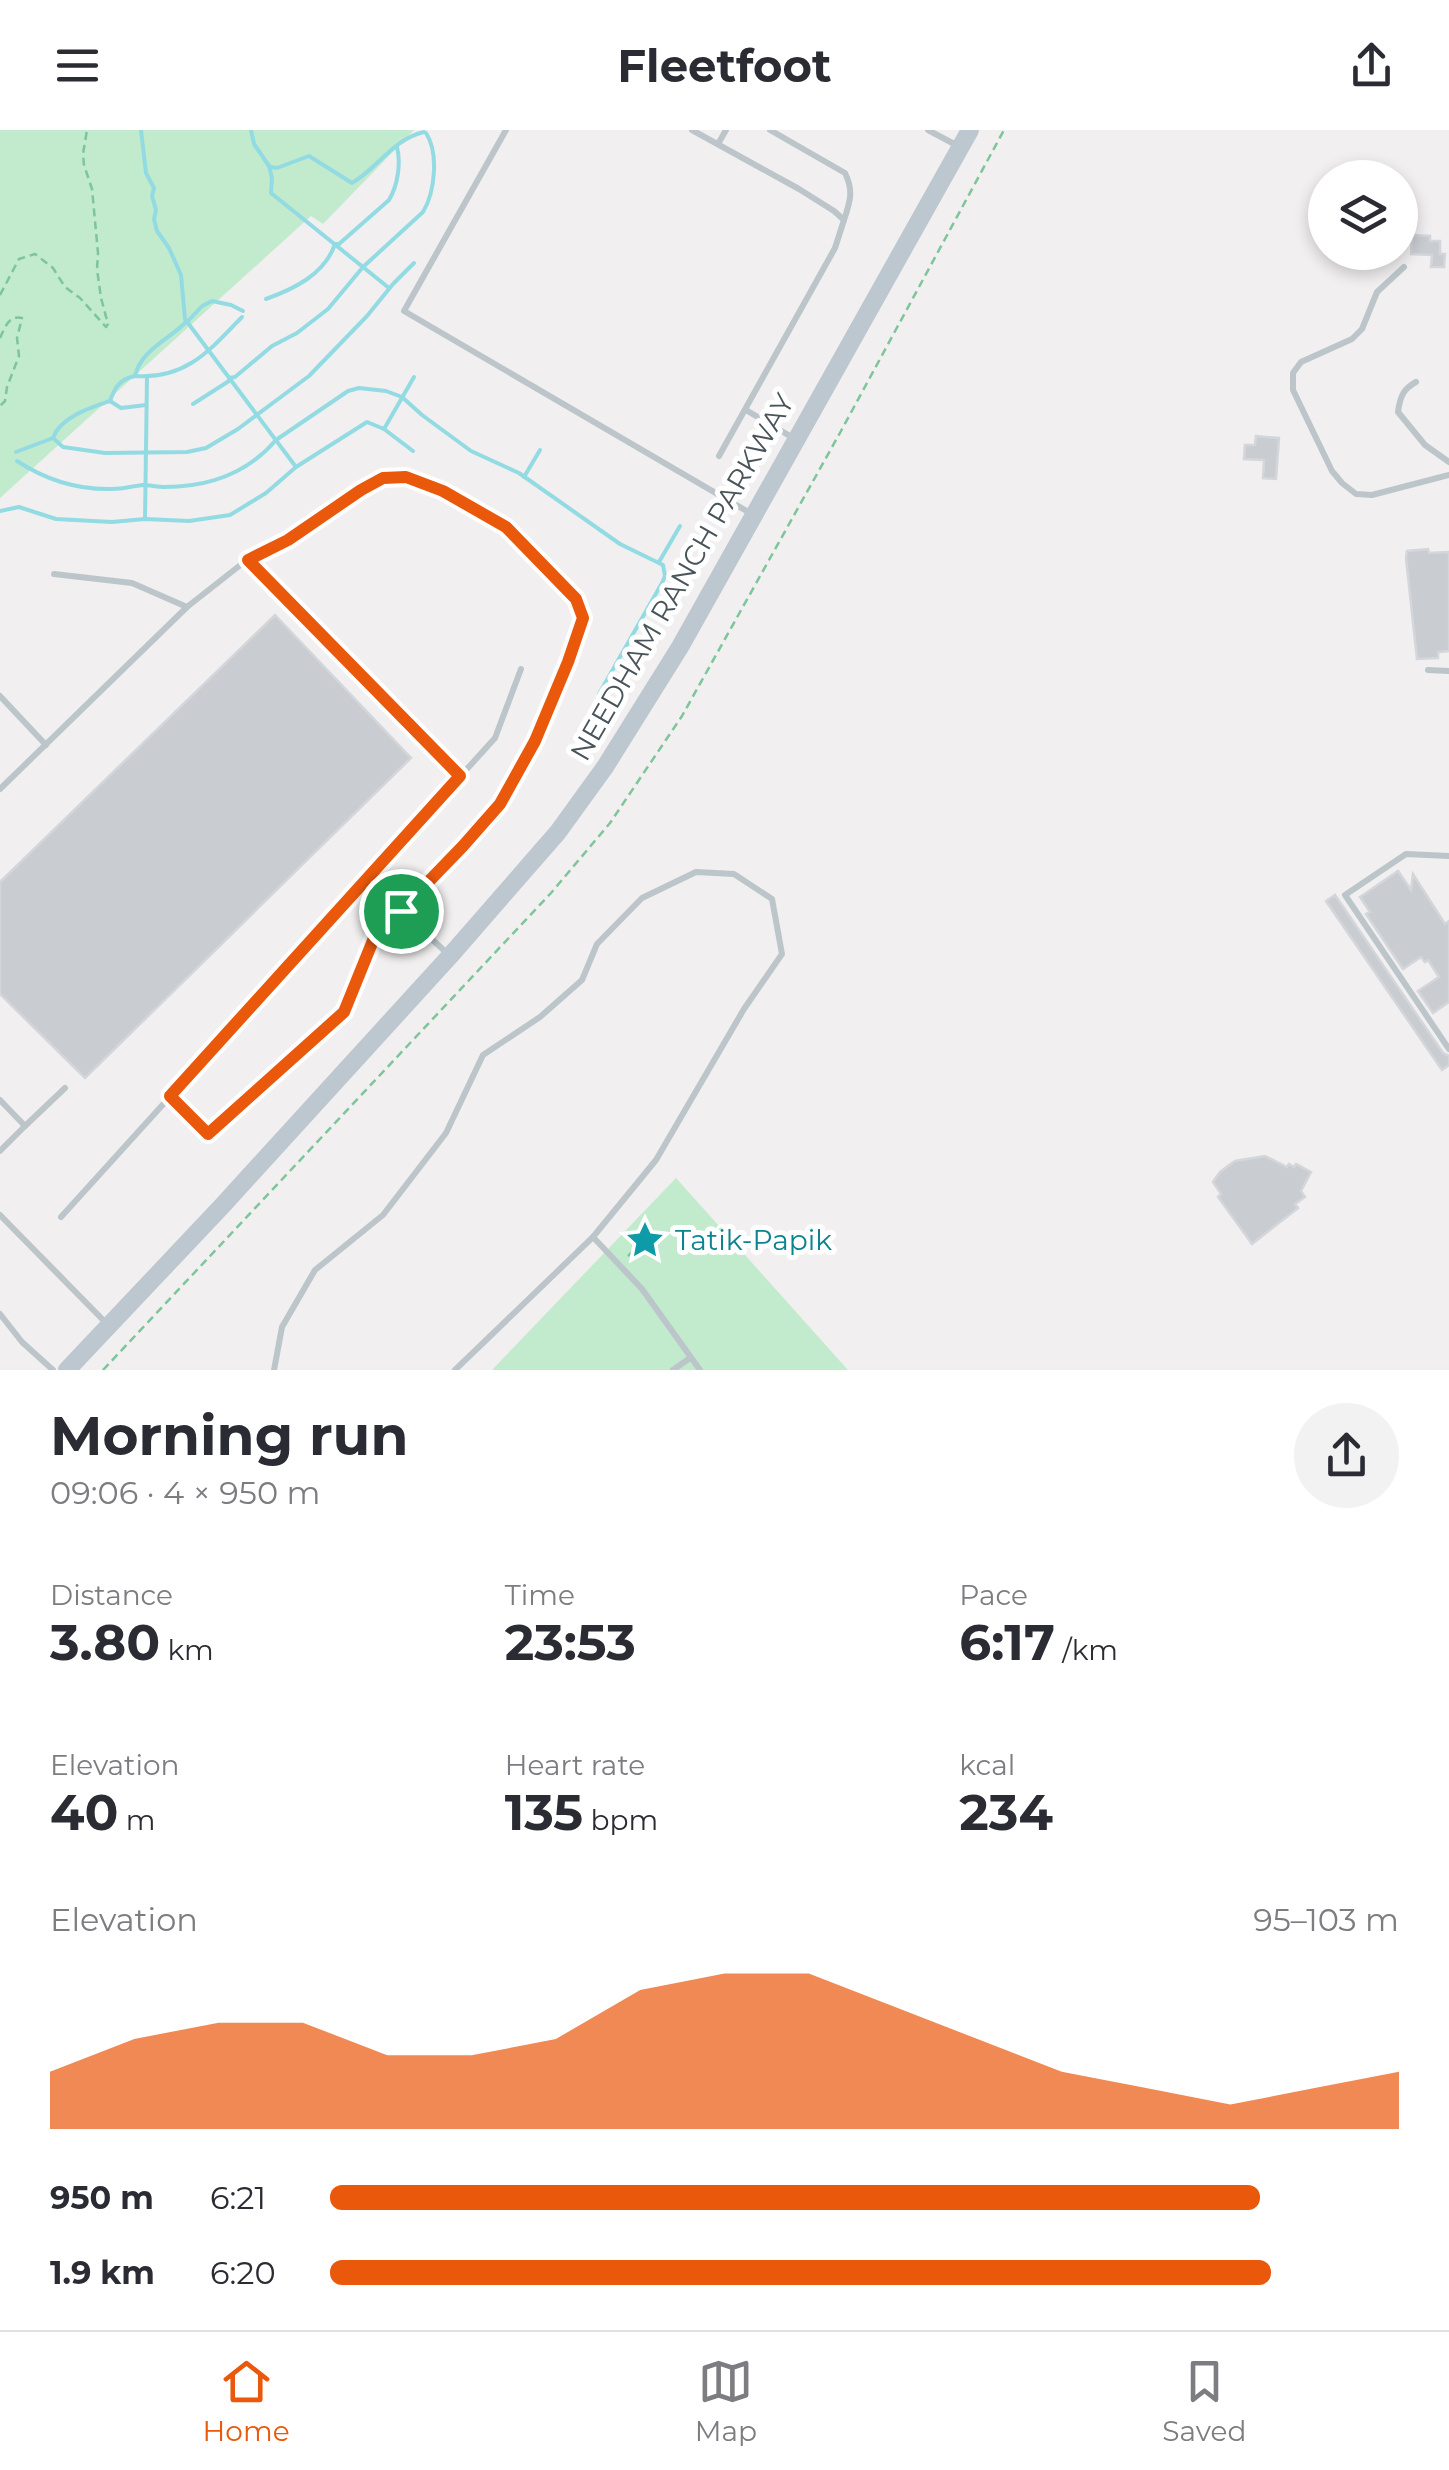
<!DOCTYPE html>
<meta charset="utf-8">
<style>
body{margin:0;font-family:Montserrat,sans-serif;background:#f2f2f3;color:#2b2b33;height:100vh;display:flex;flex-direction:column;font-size:38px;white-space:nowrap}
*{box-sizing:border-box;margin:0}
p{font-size:32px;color:#7c7c81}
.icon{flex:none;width:55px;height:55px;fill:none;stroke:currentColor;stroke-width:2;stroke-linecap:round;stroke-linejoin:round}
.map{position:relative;height:1240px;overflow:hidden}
.panel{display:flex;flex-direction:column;background:#fff;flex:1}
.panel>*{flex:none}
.buttons{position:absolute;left:1308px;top:30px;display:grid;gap:20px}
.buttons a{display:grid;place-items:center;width:110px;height:110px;border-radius:50%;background:#fff;box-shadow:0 5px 15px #0003;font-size:50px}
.pin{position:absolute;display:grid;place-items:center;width:85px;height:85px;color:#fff;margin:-42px;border:5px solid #fff;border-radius:50%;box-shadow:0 2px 10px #0007}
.round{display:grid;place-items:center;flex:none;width:105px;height:105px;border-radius:52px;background:#f2f2f3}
.summary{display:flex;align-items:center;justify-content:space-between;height:170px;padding:0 50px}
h1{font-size:55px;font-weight:700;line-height:75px}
.stats{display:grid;grid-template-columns:repeat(3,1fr);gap:15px;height:170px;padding:10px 50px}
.stats div{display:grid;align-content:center}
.stats b{font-size:50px;font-weight:700}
.stats small{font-size:28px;font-weight:400}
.stats p{font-size:28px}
.chart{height:280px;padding:20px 50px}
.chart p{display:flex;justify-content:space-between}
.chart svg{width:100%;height:180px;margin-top:10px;fill:#ea580c;opacity:.7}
ul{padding:0 50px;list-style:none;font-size:32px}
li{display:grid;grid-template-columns:160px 120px 1fr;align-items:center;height:75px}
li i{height:25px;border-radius:12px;background:#ea580c}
header{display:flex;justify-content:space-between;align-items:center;height:130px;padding:0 50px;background:#fff;font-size:45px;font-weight:700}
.menu{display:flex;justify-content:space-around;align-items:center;height:140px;border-top:2px solid #e1e1e2;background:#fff;font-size:28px;color:#7c7c81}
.menu a{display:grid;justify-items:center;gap:5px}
.menu .active{color:#ea580c}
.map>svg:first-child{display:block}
</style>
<header><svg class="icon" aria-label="menu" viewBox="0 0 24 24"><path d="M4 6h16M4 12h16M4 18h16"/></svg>Fleetfoot<svg class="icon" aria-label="share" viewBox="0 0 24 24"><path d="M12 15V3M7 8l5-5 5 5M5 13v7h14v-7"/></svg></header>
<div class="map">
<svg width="1449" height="1240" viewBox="0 0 1449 1240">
<rect width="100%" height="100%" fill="#f1efef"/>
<g fill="#c2eacd">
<path d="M0 0H414L323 94 311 86 0 368Z"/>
<path d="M676 1048 848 1240H492Z"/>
</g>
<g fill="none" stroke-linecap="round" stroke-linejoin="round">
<g stroke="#93dbe3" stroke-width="4">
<path d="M141 0 146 43 154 58 152 66 156 80 154 89 157 101 169 118 181 145 185 189 296 337"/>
<path d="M251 0 254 14 269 36 272 48 271 63 389 158"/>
<path d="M271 37 277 38 309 26 352 53C378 38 393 9 424 2"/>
<path d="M266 169C294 159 325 144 335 114H339L389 70C398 55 401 33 397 17"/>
<path d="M188 191 202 176 212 171 231 175 243 181"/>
<path d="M135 246C186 250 211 219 242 187"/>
<path d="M110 271 121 278 146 275"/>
<path d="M193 274 229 251V248L235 247 272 216 297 203 328 179 363 137 423 82C435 62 439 23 426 3"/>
<path d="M384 299 414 247"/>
<path d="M53 308 63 317 105 323 187 322 206 318 238 299 309 246 367 186 393 154 414 133"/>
<path d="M16 322 53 308C60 287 90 278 110 271 115 257 120 249 135 246 141 220 168 210 185 193"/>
<path d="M17 331C46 350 77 360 112 359 123 359 133 356 143 355 149 355 158 357 165 357 209 357 247 344 276 310L348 261 359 258 386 261 402 267 422 285 471 321 519 343 620 414 663 435 665 446 662 453 599 564"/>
<path d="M524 347 540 320"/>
<path d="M0 381 19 377 56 389 112 392 145 389 189 391 230 385 266 363 296 337 367 292 384 299 413 321"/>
<path d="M145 389 147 247"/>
<path d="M659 432 680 396"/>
</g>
</g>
<g fill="#c9cdd1" stroke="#d3d6da" stroke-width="2.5">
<path d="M1412 105 1430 106V111H1440V124H1445L1444 137H1431L1432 125 1411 124Z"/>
<path d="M1256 306 1279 308 1276 349 1263 348 1264 330 1244 329 1245 315H1255Z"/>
<path d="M1428 419 1429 423 1449 422V521L1438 522V528L1417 529 1406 428 1407 421Z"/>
<path d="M275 485 411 628 85 948 0 864V752Z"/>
<path d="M1398 741 1411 760 1413 744 1445 794 1449 791V872L1433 883 1418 861 1439 847 1428 830 1425 832 1421 827 1403 839 1366 784 1370 782 1360 767Z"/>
<path d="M1335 765 1443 923 1449 926V935L1442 940 1326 771Z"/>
<path d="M1265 1026 1287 1037 1289 1034 1294 1037 1296 1034 1311 1042 1301 1061 1305 1067 1295 1074 1298 1078 1252 1114 1218 1067 1221 1064 1213 1052 1220 1042 1235 1031Z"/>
</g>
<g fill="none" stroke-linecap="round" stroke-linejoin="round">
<g stroke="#7dc59a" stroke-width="2.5" stroke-dasharray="8 5" stroke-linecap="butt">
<path d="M0 165 19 129 35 124 53 138 65 157 80 168 106 197 108 194 101 168 97 139 98 123 92 59 84 35 83 24 87 0"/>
<path d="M0 208C5 197 9 185 22 188L17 208 19 226 7 257 5 271 0 276"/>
<path d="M628 1126 642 1113"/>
<path d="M103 1240 551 763 610 693 682 586 841 301 1004 0"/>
</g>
<g stroke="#bcc5ca" stroke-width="6">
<path d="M506 0 404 181 750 383"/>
<path d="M692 0 799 59 834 81 844 90 835 118 719 326"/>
<path d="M770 0 845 43C854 61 850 72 844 90"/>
<path d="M928 0 960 17"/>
<path d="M718 14 726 0"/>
<path d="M1404 137 1377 162 1362 199 1352 209 1301 232 1293 243V260L1332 341 1342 353 1356 364 1372 365 1449 345"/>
<path d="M1416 252C1403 259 1400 267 1398 282L1425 315 1449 332"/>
<path d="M746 280 795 309"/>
<path d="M248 429 460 646"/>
<path d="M54 444 132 453 187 477"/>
<path d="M1428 540 1449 541"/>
<path d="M0 566 46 615"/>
<path d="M0 659 187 477 248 429 288 410 383 347H406L443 361 506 397 577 469 583 488 568 532 535 611 499 674 463 716 374 808 344 882 208 1004 170 965"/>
<path d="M1449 726 1406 724 1345 765 1449 919"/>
<path d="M401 781 448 824"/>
<path d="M0 970 25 996 65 958"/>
<path d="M0 1021 25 996"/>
<path d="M0 1085 108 1195"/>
<path d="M61 1087 495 608 521 539"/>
<path d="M593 1107 642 1159 700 1240"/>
<path d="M0 1184 22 1212 53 1240"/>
<path d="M274 1240 282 1197 315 1140 383 1085 446 1003 483 925 540 887 582 850 597 814 642 768 696 742 734 744 772 769 782 824 744 879 656 1030 593 1107 455 1240"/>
<path d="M673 1240 690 1228"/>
</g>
<path stroke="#bdc7cf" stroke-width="18" d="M67 1240 222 1076 450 826 558 702 605 637 680 517 970 0"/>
</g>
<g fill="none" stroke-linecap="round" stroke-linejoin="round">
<g stroke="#fff" stroke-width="20">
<path id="route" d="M406 347 443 361 506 397 576 469 583 488 568 532 535 611 500 674 463 716 374 808 344 882 208 1004 170 966 460 646 248 430 288 410 361 360 383 348Z"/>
</g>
<use href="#route" stroke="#ea580c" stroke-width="12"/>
</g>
<defs>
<g id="sight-bare" transform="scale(3)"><path d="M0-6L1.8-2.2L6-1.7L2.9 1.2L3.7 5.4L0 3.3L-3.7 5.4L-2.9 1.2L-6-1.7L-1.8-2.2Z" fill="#0f9aa8" stroke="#fff" stroke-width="2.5" paint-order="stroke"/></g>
</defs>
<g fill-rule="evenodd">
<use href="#sight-bare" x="645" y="1110"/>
</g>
<g text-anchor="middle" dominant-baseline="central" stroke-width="10" stroke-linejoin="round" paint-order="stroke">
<g font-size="28" fill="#49545a" stroke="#fff">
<text transform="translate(682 447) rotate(-60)">NEEDHAM RANCH PARKWAY</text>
</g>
<g font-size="28" fill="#0d838f" stroke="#fff" text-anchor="start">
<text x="675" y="1110">Tatik-Papik</text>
</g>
</g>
</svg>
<div class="buttons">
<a><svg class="icon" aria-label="layers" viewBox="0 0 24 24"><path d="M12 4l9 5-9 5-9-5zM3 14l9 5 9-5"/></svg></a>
</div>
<div class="pin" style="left:401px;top:781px;background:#1e9e55"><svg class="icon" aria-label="arrive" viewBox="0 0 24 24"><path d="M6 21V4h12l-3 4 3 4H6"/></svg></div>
</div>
<section class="panel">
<div class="summary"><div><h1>Morning run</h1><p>09:06 · 4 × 950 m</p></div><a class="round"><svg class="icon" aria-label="share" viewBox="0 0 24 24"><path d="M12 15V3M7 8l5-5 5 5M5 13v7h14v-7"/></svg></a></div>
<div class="stats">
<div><p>Distance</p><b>3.80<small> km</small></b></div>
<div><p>Time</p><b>23:53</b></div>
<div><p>Pace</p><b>6:17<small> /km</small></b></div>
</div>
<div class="stats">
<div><p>Elevation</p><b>40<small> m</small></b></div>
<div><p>Heart rate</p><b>135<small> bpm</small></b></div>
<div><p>kcal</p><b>234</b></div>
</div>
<div class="chart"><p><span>Elevation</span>95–103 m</p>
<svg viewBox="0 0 160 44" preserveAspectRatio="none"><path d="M0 44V30L10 22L20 18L30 18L40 26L50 26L60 22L70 10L80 6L90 6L100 14L110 22L120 30L130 34L140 38L150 34L160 30V44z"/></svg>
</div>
<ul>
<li><b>950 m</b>6:21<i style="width:87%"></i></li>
<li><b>1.9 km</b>6:20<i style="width:88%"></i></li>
</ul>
</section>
<nav class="menu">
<a class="active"><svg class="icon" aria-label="home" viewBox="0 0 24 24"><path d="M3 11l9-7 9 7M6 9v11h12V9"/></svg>Home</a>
<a><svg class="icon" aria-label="map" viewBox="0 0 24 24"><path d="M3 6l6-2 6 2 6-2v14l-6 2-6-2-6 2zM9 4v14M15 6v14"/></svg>Map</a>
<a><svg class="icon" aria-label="saved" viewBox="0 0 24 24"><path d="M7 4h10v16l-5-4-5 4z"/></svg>Saved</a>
</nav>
